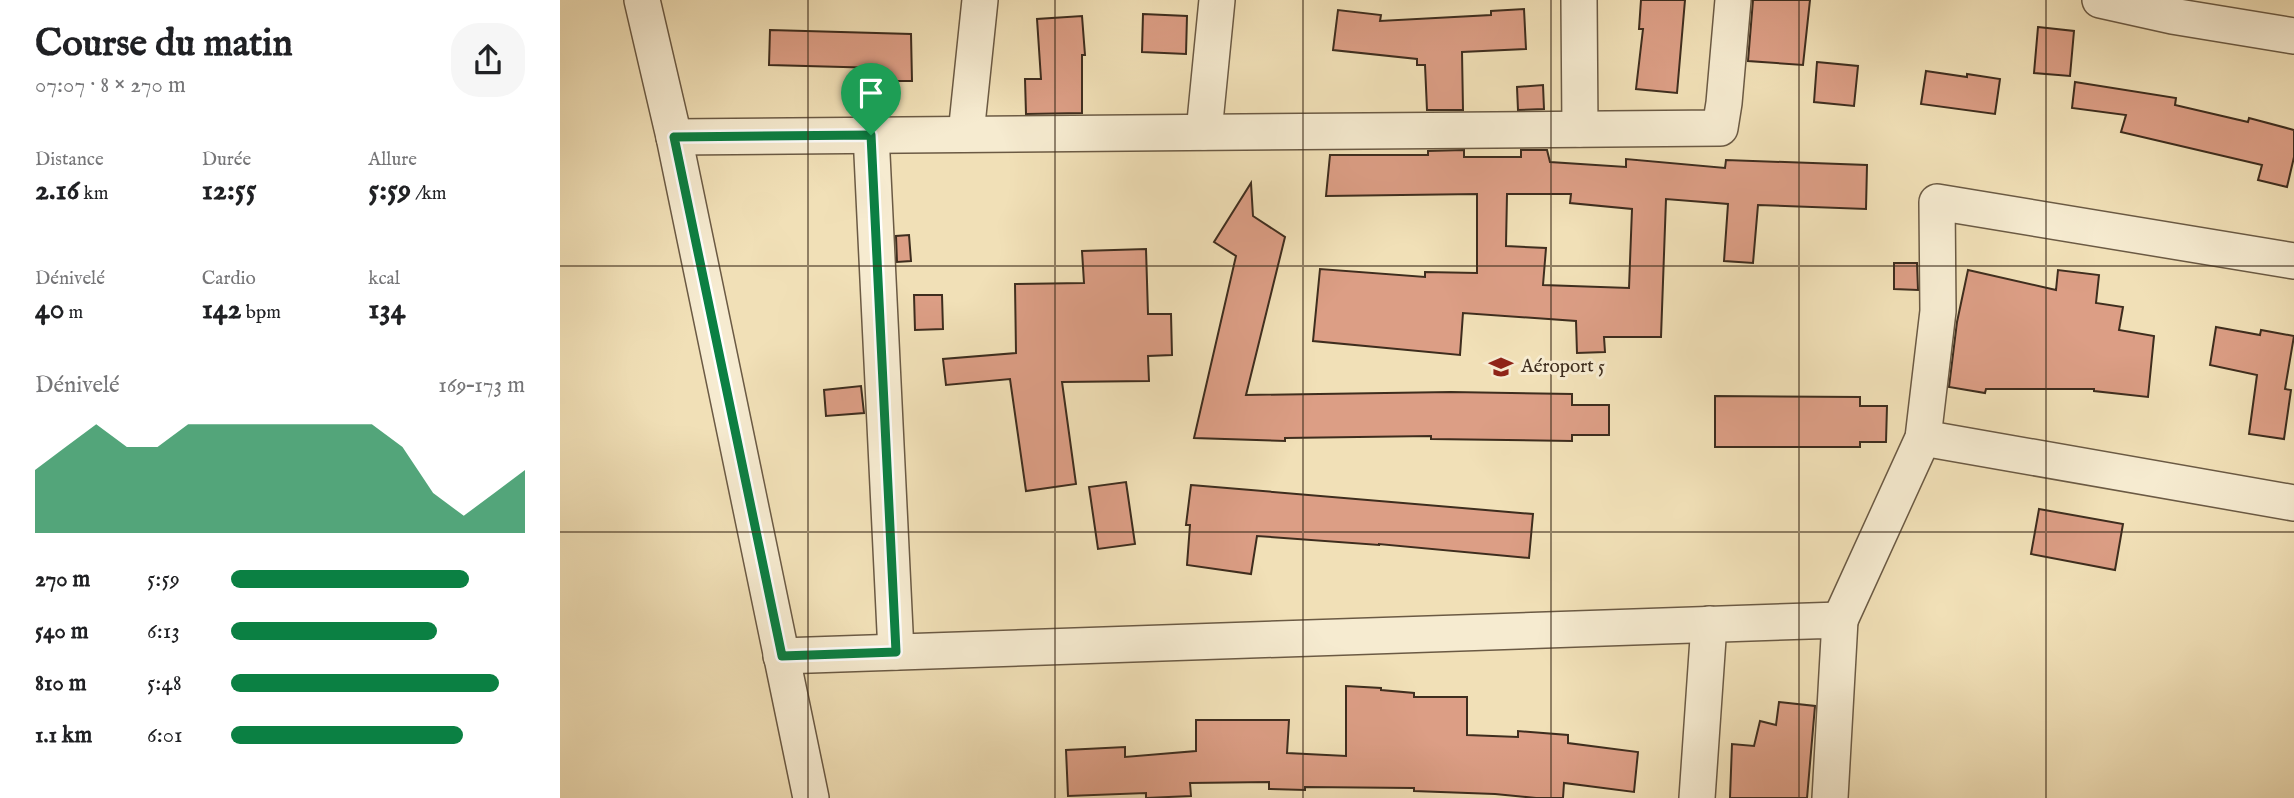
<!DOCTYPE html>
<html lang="fr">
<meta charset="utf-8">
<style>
body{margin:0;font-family:"IM FELL English",serif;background:#f6f6f6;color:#202124;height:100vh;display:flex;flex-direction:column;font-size:26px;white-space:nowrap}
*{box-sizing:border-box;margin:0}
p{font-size:23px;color:#757577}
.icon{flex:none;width:38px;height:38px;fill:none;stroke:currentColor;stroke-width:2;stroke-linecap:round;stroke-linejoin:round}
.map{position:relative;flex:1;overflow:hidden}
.drawer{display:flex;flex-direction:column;background:#fff;width:560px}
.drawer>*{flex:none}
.pin{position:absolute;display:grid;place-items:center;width:60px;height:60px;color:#fff;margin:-72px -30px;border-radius:50% 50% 50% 0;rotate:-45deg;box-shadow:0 0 7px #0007}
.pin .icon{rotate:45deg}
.round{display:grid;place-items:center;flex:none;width:74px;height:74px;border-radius:28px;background:#f6f6f6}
.overview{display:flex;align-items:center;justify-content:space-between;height:119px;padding:0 35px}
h1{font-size:38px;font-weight:700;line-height:52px}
.stats{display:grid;grid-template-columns:repeat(3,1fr);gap:10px;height:119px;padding:7px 35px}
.stats div{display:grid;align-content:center}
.stats b{font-size:30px;font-weight:700}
.stats small{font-size:19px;font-weight:400}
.stats p{font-size:19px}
.chart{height:196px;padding:14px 35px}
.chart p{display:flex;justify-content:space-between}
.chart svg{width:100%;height:126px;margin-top:7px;fill:#0b8043;opacity:.7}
ul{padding:0 35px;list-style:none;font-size:23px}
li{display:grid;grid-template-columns:112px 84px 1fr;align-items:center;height:52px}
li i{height:18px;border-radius:9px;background:#0b8043}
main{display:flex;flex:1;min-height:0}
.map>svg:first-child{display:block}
</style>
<main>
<section class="drawer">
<div class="overview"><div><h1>Course du matin</h1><p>07:07 · 8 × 270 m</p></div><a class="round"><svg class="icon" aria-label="share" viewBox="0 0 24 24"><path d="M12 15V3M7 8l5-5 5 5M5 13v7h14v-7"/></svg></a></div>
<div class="stats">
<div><p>Distance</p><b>2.16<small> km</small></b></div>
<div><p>Durée</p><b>12:55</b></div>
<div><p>Allure</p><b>5:59<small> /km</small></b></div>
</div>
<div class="stats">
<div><p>Dénivelé</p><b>40<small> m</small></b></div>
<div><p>Cardio</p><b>142<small> bpm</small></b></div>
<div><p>kcal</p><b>134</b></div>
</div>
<div class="chart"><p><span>Dénivelé</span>169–173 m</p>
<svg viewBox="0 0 160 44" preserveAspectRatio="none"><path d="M0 44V22L10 14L20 6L30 14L40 14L50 6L60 6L70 6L80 6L90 6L100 6L110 6L120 14L130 30L140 38L150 30L160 22V44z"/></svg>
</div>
<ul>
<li><b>270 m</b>5:59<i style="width:81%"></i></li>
<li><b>540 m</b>6:13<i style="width:70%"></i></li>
<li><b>810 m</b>5:48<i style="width:91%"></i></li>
<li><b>1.1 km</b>6:01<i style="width:79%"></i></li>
</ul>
</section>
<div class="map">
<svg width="1734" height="798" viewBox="0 0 1734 798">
<rect width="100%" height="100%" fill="#f1e0b7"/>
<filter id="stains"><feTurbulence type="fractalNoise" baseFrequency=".00286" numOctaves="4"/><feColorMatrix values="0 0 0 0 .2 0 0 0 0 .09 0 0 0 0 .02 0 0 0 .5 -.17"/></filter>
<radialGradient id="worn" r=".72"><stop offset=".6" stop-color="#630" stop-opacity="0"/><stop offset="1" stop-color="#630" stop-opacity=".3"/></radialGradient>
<g fill="#dc9e85" stroke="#3e2d1e" stroke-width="2" fill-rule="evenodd">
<path d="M1081 0H1125L1117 93 1076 89 1083 29H1079Z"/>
<path d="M1193 0H1250L1243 65 1188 61Z"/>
<path d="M964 9 966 49 902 52 903 110H867L865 65H857V59L773 50 778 10 821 15 820 21 931 15V11Z"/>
<path d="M583 14 627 16 626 54 582 52Z"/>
<path d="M522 16 525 55H522V113L466 114 465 79H481L477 19Z"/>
<path d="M1478 27 1514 31 1510 76 1474 73Z"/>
<path d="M210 30 351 34 352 81H320V68L209 65Z"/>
<path d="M1257 62 1298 66 1294 106 1254 102Z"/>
<path d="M1366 71 1407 77V74L1440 79 1435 114 1361 104Z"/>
<path d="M1515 82 1616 98 1615 105 1688 122 1689 118 1734 130V157L1727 187 1698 180 1702 165 1561 132 1566 115 1512 108Z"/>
<path d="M983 85 984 109 958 110 957 87Z"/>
<path d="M904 150V157H961V150H987L990 162 1066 167V159L1165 168 1166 160 1307 165 1306 209 1198 205 1193 263 1164 261 1168 204 1106 199 1101 337H1044L1045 352 1017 353 1016 321 903 313 900 355 753 341 760 269 865 277V272L917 273V194L766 196 770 155H868V151ZM947 194H1011L1010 203 1072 209 1069 288 983 285 986 248 946 246Z"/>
<path d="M691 183 693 216 725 237 686 395 891 392 1012 394V405H1049V435H1012V441L871 439V436L725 438V441L634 438 676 256 654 242Z"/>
<path d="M349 235 351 261 337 262 336 236Z"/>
<path d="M586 249 588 314H611L612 355 588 356 589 381 502 382 516 484 466 491 450 379 386 385 383 359 456 353 455 284 524 283 522 251Z"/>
<path d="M1334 263H1357L1358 290 1334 289Z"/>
<path d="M1408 270 1496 290 1498 270 1539 275 1536 303 1563 307 1559 330 1594 336 1588 397 1534 391V389H1426L1425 393 1389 387 1397 322Z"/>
<path d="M354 295H382L383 329 355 330Z"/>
<path d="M1656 327 1700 335 1701 330 1734 336 1725 389 1731 390 1724 439 1689 434 1697 375 1650 365Z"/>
<path d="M301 386 304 413 266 416 264 390Z"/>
<path d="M1155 396 1300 397V406H1327L1326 442H1300V447H1155Z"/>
<path d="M566 482 575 544 538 549 529 487Z"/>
<path d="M631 485 973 514 969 558 819 544V545L697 536 691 574 627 565 630 525H626Z"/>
<path d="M1479 509 1563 524 1555 570 1471 554Z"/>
<path d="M786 686 821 688V690L854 693V697H907V735L958 737V731L1008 735V743L1078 752 1074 792 1004 783 1003 798H976L935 794 854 791V788L745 787V790L709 789V782L630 783 631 796 586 798V793L508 796 506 750 565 747V757L636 751V720H729L727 753 786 756Z"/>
<path d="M1219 702 1255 706 1247 798H1170L1172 744 1194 746 1200 721 1216 725Z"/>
</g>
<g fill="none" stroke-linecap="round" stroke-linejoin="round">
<g stroke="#6b5a44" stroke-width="38">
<g id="street">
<path d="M82 0 114 137 251 798"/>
<path d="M1019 0 1020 129"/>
<path d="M1540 0 1612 16 1734 36"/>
<path d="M644 132 657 0"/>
<path d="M311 134 336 652"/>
<path d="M406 134 420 0"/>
<path d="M114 137 1160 128 1164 103 1173 0"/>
<path d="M1363 438 1734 503"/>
<path d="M1280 620 1363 438 1378 311 1377 202 1734 261"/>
<path d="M221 656 1280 620 1270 798"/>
<path d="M1137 798 1149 624"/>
</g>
</g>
<use href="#street" stroke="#f6ebd0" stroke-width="35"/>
</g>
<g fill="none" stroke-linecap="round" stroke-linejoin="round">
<g stroke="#fff" stroke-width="14">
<path id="route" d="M311 135 336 652 222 656 114 137Z"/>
</g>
<use href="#route" stroke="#0b8043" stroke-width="9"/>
</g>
<path fill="none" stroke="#3e2d1e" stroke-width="2" stroke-opacity="0.55" d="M248 0V798M495 0V798M743 0V798M991 0V798M1239 0V798M1486 0V798M0 266H1734M0 532H1734"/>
<defs>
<g id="school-bare" transform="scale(1.89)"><path d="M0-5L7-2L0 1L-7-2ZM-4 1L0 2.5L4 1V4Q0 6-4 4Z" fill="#8f2418" stroke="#f6ebd0" stroke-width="2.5" paint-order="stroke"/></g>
</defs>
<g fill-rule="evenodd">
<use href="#school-bare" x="941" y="367"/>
</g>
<g text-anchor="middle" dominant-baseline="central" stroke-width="6" stroke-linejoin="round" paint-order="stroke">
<g font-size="19" fill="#3e2d1e" stroke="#f6ebd0" text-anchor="start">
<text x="961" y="367">Aéroport 5</text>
</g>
</g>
<rect width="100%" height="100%" filter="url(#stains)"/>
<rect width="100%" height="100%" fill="url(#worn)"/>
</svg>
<div class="pin" style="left:311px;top:135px;background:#1e9e55"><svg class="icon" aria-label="arrive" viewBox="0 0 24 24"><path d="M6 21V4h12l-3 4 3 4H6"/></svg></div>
</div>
</main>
